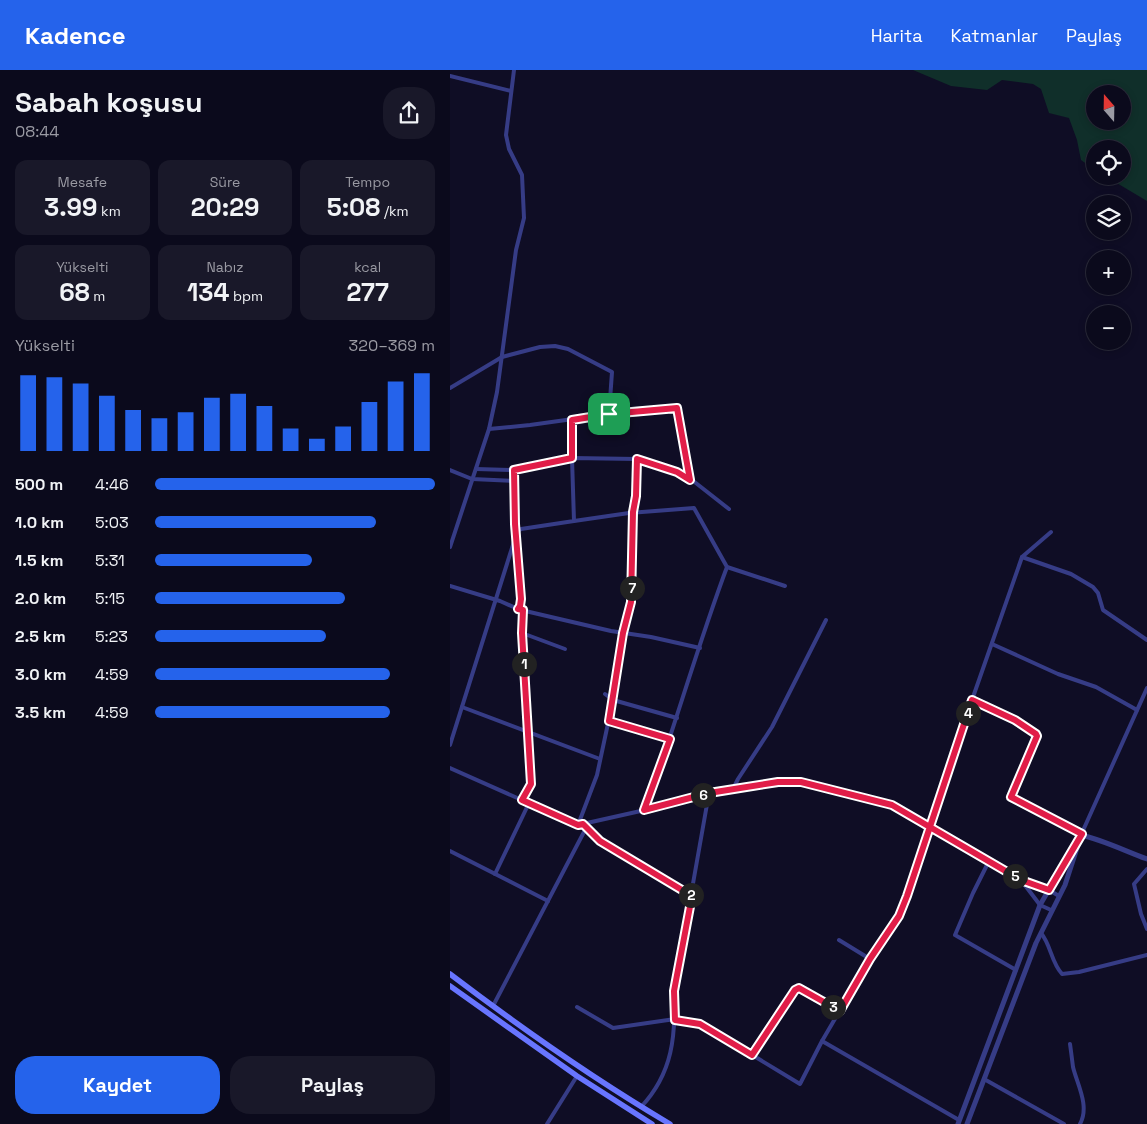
<!DOCTYPE html>
<html lang="tr">
<meta charset="utf-8">
<style>
body{margin:0;font-family:"Space Grotesk",sans-serif;background:#191829;color:#f1f3f6;height:100vh;display:flex;flex-direction:column;font-size:19px;white-space:nowrap}
*{box-sizing:border-box;margin:0}
p{font-size:16px;color:#9a9aa3}
.icon{flex:none;width:28px;height:28px;fill:none;stroke:currentColor;stroke-width:2;stroke-linecap:round;stroke-linejoin:round}
.map{position:relative;flex:1;overflow:hidden}
.details{display:flex;flex-direction:column;background:#0b0a1c;width:450px}
.details>*{flex:none}
.needle{width:32px;rotate:340deg}
.controls{position:absolute;left:636px;top:15px;display:grid;gap:10px}
.controls a{display:grid;place-items:center;width:45px;height:45px;border-radius:50%;background:#0b0a1c;box-shadow:0 2px 8px #0003,0 0 0 1px #2b2b3b;font-size:25px}
.pin{position:absolute;display:grid;place-items:center;width:42px;height:42px;color:#fff;margin:-21px;border-radius:10px;box-shadow:0 2px 8px #0006}
.km{position:absolute;width:25px;height:25px;margin:-12px;border-radius:50%;background:#222;color:#fff;font-size:14px;line-height:25px;text-align:center}
.round{display:grid;place-items:center;flex:none;width:52px;height:52px;border-radius:20px;background:#191829}
.head{display:flex;align-items:center;justify-content:space-between;height:85px;padding:0 15px}
h1{font-size:28px;font-weight:700;line-height:38px}
.figures{display:grid;grid-template-columns:repeat(3,1fr);gap:8px;height:85px;padding:5px 15px}
.figures div{display:grid;align-content:center;border-radius:12px;background:#191829;text-align:center}
.figures b{font-size:25px;font-weight:700}
.figures small{font-size:14px;font-weight:400}
.figures p{font-size:14px}
.chart{height:140px;padding:10px 15px}
.chart p{display:flex;justify-content:space-between}
.chart svg{width:100%;height:90px;margin-top:5px;stroke:#2563eb;stroke-width:6}
.primary-button{display:flex;gap:10px;margin-top:auto;padding:10px 15px}
.primary-button a{flex:1;height:58px;border-radius:20px;background:#2563eb;color:#fff;font-size:20px;font-weight:700;line-height:58px;text-align:center}
.primary-button a+a{background:#191829;color:#f1f3f6}
ul{padding:0 15px;list-style:none;font-size:16px}
li{display:grid;grid-template-columns:80px 60px 1fr;align-items:center;height:38px}
li i{height:12px;border-radius:6px;background:#2563eb}
header{display:flex;align-items:center;gap:30px;box-sizing:border-box;height:70px;padding:0 25px;background:#2563eb;color:#fff}
header strong{font-size:24px}
nav{display:flex;gap:28px;margin-inline-start:auto;font-size:18px}
main{display:flex;flex:1;min-height:0}
.map>svg:first-child{display:block}
</style>
<header>
<strong>Kadence</strong>
<nav><a>Harita</a><a>Katmanlar</a><a>Paylaş</a></nav>
</header>
<main>
<section class="details">
<div class="head"><div><h1>Sabah koşusu</h1><p>08:44</p></div><a class="round"><svg class="icon" aria-label="share" viewBox="0 0 24 24"><path d="M12 15V3M7 8l5-5 5 5M5 13v7h14v-7"/></svg></a></div>
<div class="figures">
<div><p>Mesafe</p><b>3.99<small> km</small></b></div>
<div><p>Süre</p><b>20:29</b></div>
<div><p>Tempo</p><b>5:08<small> /km</small></b></div>
</div>
<div class="figures">
<div><p>Yükselti</p><b>68<small> m</small></b></div>
<div><p>Nabız</p><b>134<small> bpm</small></b></div>
<div><p>kcal</p><b>277</b></div>
</div>
<div class="chart"><p><span>Yükselti</span>320–369 m</p>
<svg viewBox="0 0 160 44" preserveAspectRatio="none"><path d="M5 44V7M15 44V8M25 44V11M35 44V17M45 44V24M55 44V28M65 44V25M75 44V18M85 44V16M95 44V22M105 44V33M115 44V38M125 44V32M135 44V20M145 44V10M155 44V6"/></svg>
</div>
<ul>
<li><b>500 m</b>4:46<i style="width:100%"></i></li>
<li><b>1.0 km</b>5:03<i style="width:79%"></i></li>
<li><b>1.5 km</b>5:31<i style="width:56%"></i></li>
<li><b>2.0 km</b>5:15<i style="width:68%"></i></li>
<li><b>2.5 km</b>5:23<i style="width:61%"></i></li>
<li><b>3.0 km</b>4:59<i style="width:84%"></i></li>
<li><b>3.5 km</b>4:59<i style="width:84%"></i></li>
</ul>
<div class="primary-button"><a>Kaydet</a><a>Paylaş</a></div>
</section>
<div class="map">
<svg width="697" height="1054" viewBox="0 0 697 1054">
<rect width="100%" height="100%" fill="#0f0d25"/>
<path fill="#102f2a" fill-rule="evenodd" d="M463 0H697V131L655 106H672V79H645V100L631 90 627 70 619 48 599 43 591 19 583 14 552 10 537 20 501 16ZM645 24H672V51H645Z"/>
<g fill="none" stroke-linecap="round" stroke-linejoin="round">
<g stroke="#363c86" stroke-width="4">
<path d="M0 6 61 21"/>
<path d="M0 318 52 287 90 277 105 276 118 279 162 302 159 344 80 355 39 359"/>
<path d="M159 344 227 338 240 409"/>
<path d="M187 389 185 426 183 442 181 532 173 563 163 630 227 648"/>
<path d="M0 400 22 409 65 411"/>
<path d="M64 400 122 388V350"/>
<path d="M124 451 179 443 244 438 277 497 335 516"/>
<path d="M0 477 39 359 47 322 66 180 74 148 72 105 59 79 56 65 64 0"/>
<path d="M572 487 621 504 643 517 648 523 653 540 697 570"/>
<path d="M0 516 50 531 68 539 70 536 71 529 67 462 71 459 124 451 122 388 187 389 227 402 242 410 279 439"/>
<path d="M71 540 161 561 201 567 250 578"/>
<path d="M72 563 115 579"/>
<path d="M542 574 608 604 646 617 687 640"/>
<path d="M522 630 565 650 586 664 587 667 561 727 632 764"/>
<path d="M12 637 150 689"/>
<path d="M159 651 220 669"/>
<path d="M0 675 67 462 64 400 26 399"/>
<path d="M0 698 128 755 204 738 259 723 328 712H351L442 735 571 810 599 820 609 826"/>
<path d="M283 719 288 709 322 657 376 550"/>
<path d="M72 730 81 714 72 563 73 541"/>
<path d="M195 740C224 660 247 577 277 497"/>
<path d="M128 755 147 705 163 630 155 624"/>
<path d="M135 756 150 771 242 826"/>
<path d="M631 765 697 618"/>
<path d="M0 781 98 831"/>
<path d="M539 791 523 823 505 865 566 900"/>
<path d="M697 799 684 814 691 844 697 859"/>
<path d="M45 804 79 733"/>
<path d="M571 810 590 835 601 840"/>
<path d="M591 863C601 875 601 892 612 904L629 902 697 885"/>
<path d="M389 870 420 889 449 846 457 826 515 650 572 487 601 462"/>
<path d="M43 936 135 760 133 754"/>
<path d="M127 937 163 958 225 949 251 954 350 1014 372 971 420 889"/>
<path d="M372 971 509 1050"/>
<path d="M620 974C621 981 622 989 623 997 627 1014 640 1036 630 1054"/>
<path d="M302 985 345 920 349 918 390 941"/>
<path d="M534 1009 614 1054"/>
<path d="M191 1037C223 1003 226 965 224 921L259 723"/>
<path d="M97 1054 127 1006"/>
</g>
<g stroke="#363c86" stroke-width="5">
<path d="M631 765C653 770 675 781 697 789"/>
<path d="M508 1054 590 835 631 765"/>
<path d="M517 1054 586 873 615 815 628 775"/>
</g>
<g stroke="#6875ff" stroke-width="5.5">
<path d="M0 904C71 958 144 1009 220 1054"/>
<path d="M0 916 127 1006 202 1054"/>
</g>
</g>
<g fill="none" stroke-linecap="round" stroke-linejoin="round">
<g stroke="#fff" stroke-width="10">
<path id="route" d="M159 344 122 350V388L64 400 65 454 71 529 70 536 68 539 73 540 72 563 81 714 72 730 128 755 133 754 150 771 242 826 224 921 225 950 250 954 302 985 345 920 349 918 390 941 420 889 449 846 457 826 522 630 565 650 586 664 587 666 561 727 632 764 599 820 571 810 442 735 351 712H328L259 723 194 740 220 669 159 651 173 563 181 532 183 442 186 426 187 389 227 402 240 410 227 338 159 344"/>
</g>
<use href="#route" stroke="#e11d48" stroke-width="6"/>
</g>
</svg>
<div class="controls">
<a><svg class="needle" viewBox="-14 -14 28 28"><path d="M0-13l5 13h-10z" fill="#e53935"/><path d="M0 13l5-13h-10z" fill="#9a9aa3"/></svg></a>
<a><svg class="icon" aria-label="locate" viewBox="0 0 24 24"><circle cx="12" cy="12" r="6"/><path d="M12 2v4M12 18v4M2 12h4M18 12h4"/></svg></a>
<a><svg class="icon" aria-label="layers" viewBox="0 0 24 24"><path d="M12 4l9 5-9 5-9-5zM3 14l9 5 9-5"/></svg></a>
<a>+</a>
<a>−</a>
</div>
<div class="pin" style="left:159px;top:344px;background:#1e9e55"><svg class="icon" aria-label="arrive" viewBox="0 0 24 24"><path d="M6 21V4h12l-3 4 3 4H6"/></svg></div>
<b class="km" style="left:74px;top:594px">1</b>
<b class="km" style="left:241px;top:825px">2</b>
<b class="km" style="left:383px;top:937px">3</b>
<b class="km" style="left:518px;top:643px">4</b>
<b class="km" style="left:565px;top:806px">5</b>
<b class="km" style="left:253px;top:725px">6</b>
<b class="km" style="left:182px;top:518px">7</b>
</div>
</main>
